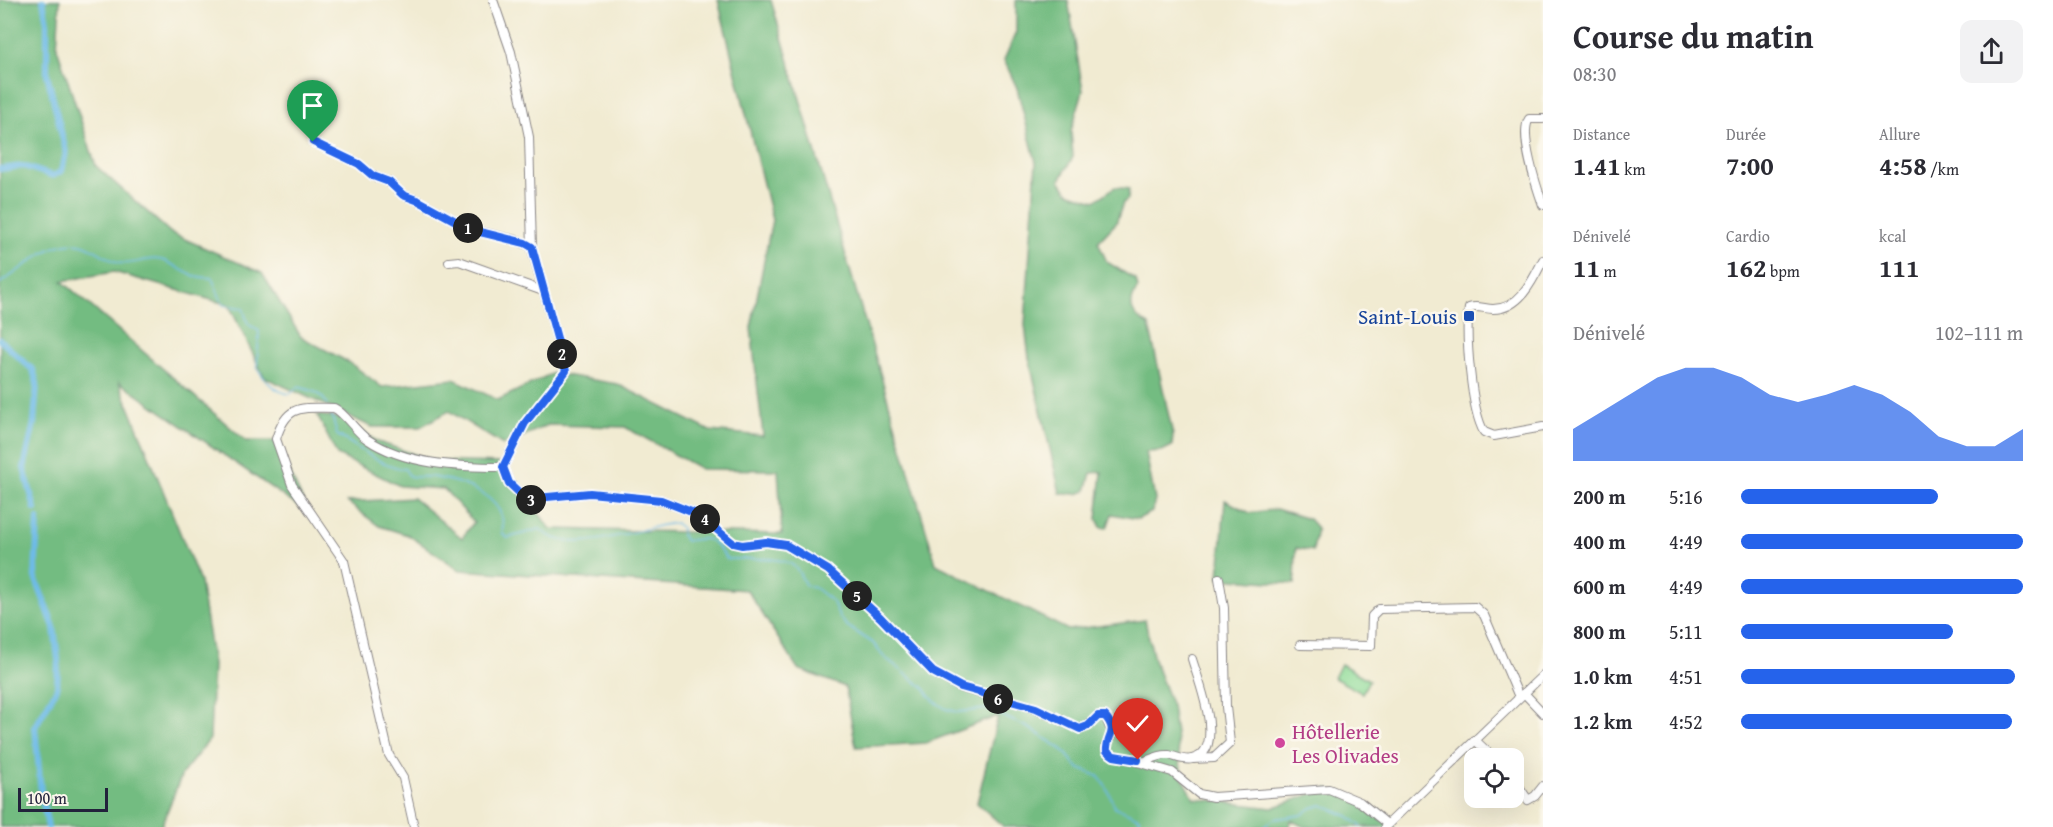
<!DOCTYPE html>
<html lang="fr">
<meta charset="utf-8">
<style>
body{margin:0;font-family:"Gentium Book Plus",serif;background:#f2f2f3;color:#2b2b33;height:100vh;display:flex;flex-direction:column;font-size:22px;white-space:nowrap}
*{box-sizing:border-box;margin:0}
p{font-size:20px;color:#7c7c81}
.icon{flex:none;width:33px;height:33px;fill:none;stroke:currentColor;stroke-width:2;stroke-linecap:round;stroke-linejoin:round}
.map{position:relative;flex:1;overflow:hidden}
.sheet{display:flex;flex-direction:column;background:#fff;width:510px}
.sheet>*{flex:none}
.buttons{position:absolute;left:1464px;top:748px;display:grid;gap:12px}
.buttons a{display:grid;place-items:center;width:60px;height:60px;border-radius:12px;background:#fff;box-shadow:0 6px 24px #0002;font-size:30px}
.scale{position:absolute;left:18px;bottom:15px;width:90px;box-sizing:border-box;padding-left:6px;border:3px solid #22223b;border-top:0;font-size:16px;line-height:21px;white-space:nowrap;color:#22223b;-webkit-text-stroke:4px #fbf7ec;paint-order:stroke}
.pin{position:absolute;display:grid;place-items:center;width:51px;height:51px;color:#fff;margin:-62px -26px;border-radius:50% 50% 50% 0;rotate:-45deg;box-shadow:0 0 6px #0007}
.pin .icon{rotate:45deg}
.km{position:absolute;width:30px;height:30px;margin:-15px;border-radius:50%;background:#222;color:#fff;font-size:16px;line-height:30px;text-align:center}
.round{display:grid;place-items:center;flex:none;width:63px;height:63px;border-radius:12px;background:#f2f2f3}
.summary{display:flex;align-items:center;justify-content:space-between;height:102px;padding:0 30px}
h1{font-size:33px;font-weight:600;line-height:45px}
.metrics{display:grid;grid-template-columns:repeat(3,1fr);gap:9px;height:102px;padding:6px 30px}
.metrics div{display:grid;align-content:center}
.metrics b{font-size:26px;font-weight:600}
.metrics small{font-size:16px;font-weight:400}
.metrics p{font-size:16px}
.chart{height:168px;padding:12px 30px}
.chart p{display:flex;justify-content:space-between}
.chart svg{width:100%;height:108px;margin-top:6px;fill:#2563eb;opacity:.7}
ul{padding:0 30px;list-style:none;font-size:20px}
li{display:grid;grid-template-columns:96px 72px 1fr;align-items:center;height:45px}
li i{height:15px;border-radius:8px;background:#2563eb}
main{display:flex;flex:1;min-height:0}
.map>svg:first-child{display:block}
</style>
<main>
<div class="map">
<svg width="1543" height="827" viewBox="0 0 1543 827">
<rect width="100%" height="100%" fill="#fbf7ec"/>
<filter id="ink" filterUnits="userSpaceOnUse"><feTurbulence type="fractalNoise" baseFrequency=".0167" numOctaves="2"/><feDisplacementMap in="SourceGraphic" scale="12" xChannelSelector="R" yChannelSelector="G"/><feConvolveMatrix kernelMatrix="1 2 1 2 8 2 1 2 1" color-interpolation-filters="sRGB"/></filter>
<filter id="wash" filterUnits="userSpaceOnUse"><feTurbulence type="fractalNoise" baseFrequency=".008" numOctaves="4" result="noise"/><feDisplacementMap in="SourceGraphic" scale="24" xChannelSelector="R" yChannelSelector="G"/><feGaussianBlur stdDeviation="1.35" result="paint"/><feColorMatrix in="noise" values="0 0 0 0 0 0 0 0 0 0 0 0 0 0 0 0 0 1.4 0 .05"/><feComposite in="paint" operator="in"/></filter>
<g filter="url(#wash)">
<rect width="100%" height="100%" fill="#f1ebd2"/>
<path fill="#8fdc99" stroke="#587f6a" stroke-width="1.5" d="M1341 664 1369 680 1362 693 1334 678Z"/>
<g fill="#73bc81" stroke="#4a6f5e" stroke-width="1.5">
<path d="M0 0H60L57 48 96 166 171 233 262 273 301 337 350 363 382 387 454 379 498 400 553 373 617 384 710 431 763 436 751 328 772 220 718 0H771L936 564 1068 630 1145 620 1154 660 1172 706 1182 776 1194 798 1272 808 1328 788 1383 814 1394 827H1305L1291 820 1290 827H1004L977 803 998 716 926 743 856 747 845 687 798 669 747 590 460 570 408 535 379 526 347 502 413 498 462 538 474 522 444 489 400 486 337 455 317 415 342 418 378 442 435 461 499 463 551 529 782 534 778 470 701 469 625 427 548 425 503 445 449 411 420 427H372L264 377 229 305 114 272 62 281 246 441H275L309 514 119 382 200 582 213 664 210 739 182 774 161 827H0Z"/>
<path d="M1016 0H1068L1083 91 1071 131 1073 157 1060 180 1068 192 1095 201 1115 187 1129 189 1128 199 1123 203 1116 223 1098 242 1107 262 1136 280 1138 288C1126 305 1132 317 1149 325L1173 435 1172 446 1162 451 1146 452 1155 500 1152 512 1138 519 1112 514 1107 528 1101 527 1097 519 1102 472 1091 473 1086 491 1077 494 1060 493 1029 358 1025 325 1036 162 1017 88 1004 60 1016 32Z"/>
<path d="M1225 500 1250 513 1276 509 1309 519 1317 528 1313 551 1296 548 1295 584 1219 578Z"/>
</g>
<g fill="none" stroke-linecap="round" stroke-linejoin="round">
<g stroke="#6ebbe8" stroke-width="1.5">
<path d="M0 283C24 269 51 238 81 244 95 247 105 259 119 263 133 266 151 255 165 261 185 270 185 277 212 278L223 305 243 308 248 324 259 331 257 367C263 379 275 392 290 394L298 387C310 390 321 392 327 404"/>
<path d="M331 411 337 435C361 448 378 465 405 469L409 476C417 478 424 476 432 477 460 481 510 496 502 533L507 538 540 529C570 559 637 527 676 523L681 528 682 536 686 541C712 536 712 539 727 559 743 560 781 555 794 566 800 571 802 580 806 586L815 588 833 602 839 617 847 626 873 643 883 656 924 688 934 701 946 709 958 712 987 709 1029 728 1063 750 1078 768 1098 776 1106 786 1115 807 1139 818 1142 827"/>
<path d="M1263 827 1274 819 1302 815 1311 808 1322 805 1348 816 1362 827"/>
</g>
<g stroke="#6ebbe8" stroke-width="6">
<path d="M0 169 23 166 53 176 62 171 66 152 47 74V23L43 0"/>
<path d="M0 340 33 370 37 383 34 423 24 468 35 509"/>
<path d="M38 519 35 577 54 627 58 659"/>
<path d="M48 827 41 793 35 727 57 688 58 663"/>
</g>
</g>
</g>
<g filter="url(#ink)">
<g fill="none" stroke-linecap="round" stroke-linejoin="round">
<g stroke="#8a8686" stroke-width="10">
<g id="minor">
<path d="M493 0 511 52 529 137 532 249 566 371 525 423 503 467"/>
<path d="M1543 119H1529C1519 134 1537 188 1543 205"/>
<path d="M313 142 359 164 373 176 389 182 403 195 419 201 472 230 516 240 532 247"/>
<path d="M1543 260C1533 280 1520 309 1493 309 1485 309 1477 305 1469 308 1465 334 1471 410 1484 432L1494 436 1543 427"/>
<path d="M449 262 459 261 543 291"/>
<path d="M503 467 509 483 526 499 590 493 661 500 699 515 733 543 742 545 766 542 786 545 828 570 880 617 933 672 961 688 1036 708 1080 729 1088 726 1098 716H1105L1112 732 1106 748 1110 754 1172 772 1199 794 1213 797 1329 789 1360 802 1387 824"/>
<path d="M1300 645 1371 646 1372 616 1379 609 1475 607 1484 615 1519 697"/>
<path d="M1524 693 1543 713"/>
<path d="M1475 740 1495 759"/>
<path d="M1192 759 1214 758 1230 743 1226 707 1224 608 1219 578"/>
<path d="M1143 762C1151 759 1160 754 1169 755 1177 757 1184 761 1192 759 1228 752 1198 680 1192 659"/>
<path d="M1514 779 1528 800 1535 796 1543 786"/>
<path d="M414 827 403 778 389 755 344 561 292 485 276 439C287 403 302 408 334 408 344 412 356 432 367 439 405 465 460 467 503 467"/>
<path d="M1385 827 1543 675"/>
</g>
</g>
<use href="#minor" stroke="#fff" stroke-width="8"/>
</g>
</g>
<g fill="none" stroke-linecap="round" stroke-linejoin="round" filter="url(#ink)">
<g stroke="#fff" stroke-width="12">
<path id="route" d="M313 142 359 164 373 176 389 182 403 195 419 201 472 230 525 243 532 247 566 371 525 423 503 467 509 483 526 499 590 493 661 500 699 515 733 543 742 545 766 542 786 545 828 570 880 617 933 672 961 687 1036 708 1080 729 1088 726 1098 716H1105C1120 733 1105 737 1107 751L1114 756 1138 760"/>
</g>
<use href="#route" stroke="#2563eb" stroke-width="8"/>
</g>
<rect fill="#1a4fb4" stroke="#fbf7ec" stroke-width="2" x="1463" y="310" width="12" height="12" rx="3"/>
<circle fill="#d1479c" stroke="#fbf7ec" stroke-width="2" cx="1280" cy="743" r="6"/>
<g text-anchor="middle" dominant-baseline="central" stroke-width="5" stroke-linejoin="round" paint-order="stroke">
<g font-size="21" fill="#164399" stroke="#fbf7ec" text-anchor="end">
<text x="1457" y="316">Saint-Louis</text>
</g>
<g font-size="21" fill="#b23c85" stroke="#fbf7ec" text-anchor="start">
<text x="1292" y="731">Hôtellerie<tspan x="1292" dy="24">Les Olivades</tspan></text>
</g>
</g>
</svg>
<div class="buttons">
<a><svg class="icon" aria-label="locate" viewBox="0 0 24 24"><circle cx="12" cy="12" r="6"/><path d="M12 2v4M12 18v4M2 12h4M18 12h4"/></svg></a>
</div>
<div class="scale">100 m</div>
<div class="pin" style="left:313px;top:142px;background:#1e9e55"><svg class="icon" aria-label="arrive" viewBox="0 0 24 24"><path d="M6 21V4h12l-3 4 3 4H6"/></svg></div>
<div class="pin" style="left:1138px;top:760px;background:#d93025"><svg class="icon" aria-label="check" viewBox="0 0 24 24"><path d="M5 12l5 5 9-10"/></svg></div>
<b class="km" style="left:468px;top:228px">1</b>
<b class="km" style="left:562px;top:354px">2</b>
<b class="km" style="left:531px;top:500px">3</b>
<b class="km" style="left:705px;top:519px">4</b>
<b class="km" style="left:857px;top:596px">5</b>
<b class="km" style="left:998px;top:699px">6</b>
</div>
<section class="sheet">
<div class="summary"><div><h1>Course du matin</h1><p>08:30</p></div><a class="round"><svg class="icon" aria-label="share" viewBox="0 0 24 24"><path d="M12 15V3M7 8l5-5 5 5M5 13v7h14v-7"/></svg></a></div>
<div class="metrics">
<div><p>Distance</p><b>1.41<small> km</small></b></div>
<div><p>Durée</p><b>7:00</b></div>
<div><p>Allure</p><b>4:58<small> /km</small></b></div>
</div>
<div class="metrics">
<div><p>Dénivelé</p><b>11<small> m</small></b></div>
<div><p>Cardio</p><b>162<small> bpm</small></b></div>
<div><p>kcal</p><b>111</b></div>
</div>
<div class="chart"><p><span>Dénivelé</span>102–111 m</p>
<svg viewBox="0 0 160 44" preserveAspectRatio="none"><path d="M0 44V31L10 24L20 17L30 10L40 6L50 6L60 10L70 17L80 20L90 17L100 13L110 17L120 24L130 34L140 38L150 38L160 31V44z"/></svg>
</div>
<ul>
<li><b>200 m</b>5:16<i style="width:70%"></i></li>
<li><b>400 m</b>4:49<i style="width:100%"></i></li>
<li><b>600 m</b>4:49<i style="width:100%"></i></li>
<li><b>800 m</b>5:11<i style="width:75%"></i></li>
<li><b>1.0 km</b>4:51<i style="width:97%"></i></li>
<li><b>1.2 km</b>4:52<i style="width:96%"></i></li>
</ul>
</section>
</main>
